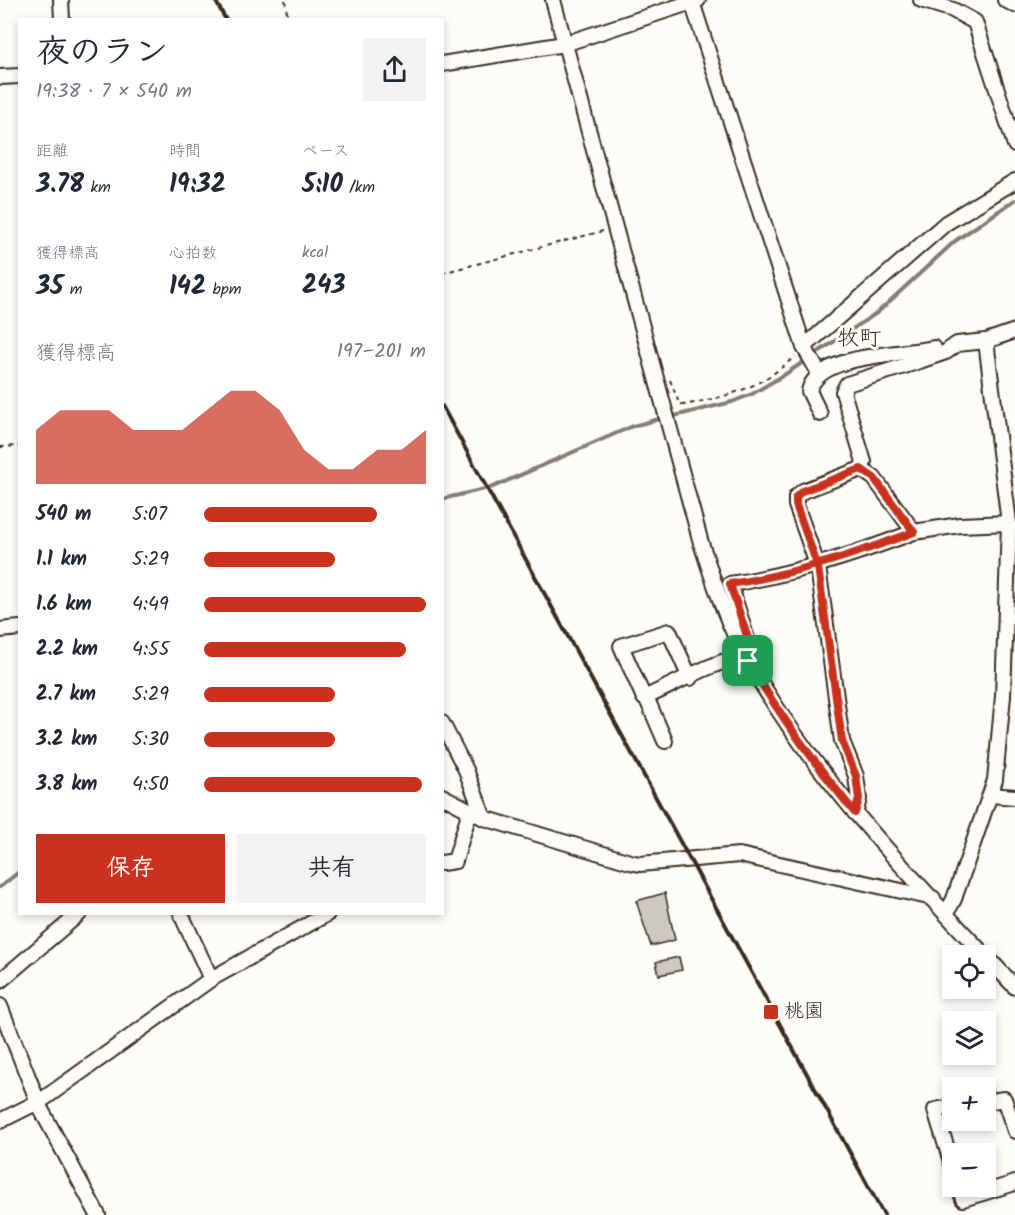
<!DOCTYPE html>
<html lang="ja">
<meta charset="utf-8">
<style>
body{margin:0;font-family:Kalam,"Klee One",sans-serif;background:#f2f2f3;color:#1f2937;height:100vh;display:flex;flex-direction:column;font-size:22px;white-space:nowrap}
*{box-sizing:border-box;margin:0}
p{font-size:20px;color:#747a83}
.icon{flex:none;width:33px;height:33px;fill:none;stroke:currentColor;stroke-width:2;stroke-linecap:round;stroke-linejoin:round}
.map{position:relative;flex:1;overflow:hidden}
.drawer{position:absolute;left:18px;top:18px;width:426px;height:897px;display:flex;flex-direction:column;background:#fff;border-radius:0px;box-shadow:0 3px 9px #0003}
.drawer>*{flex:none}
.controls{position:absolute;left:942px;top:945px;display:grid;gap:12px}
.controls a{display:grid;place-items:center;width:54px;height:54px;border-radius:0px;background:#fff;box-shadow:0 3px 9px #0003;font-size:30px}
.pin{position:absolute;display:grid;place-items:center;width:51px;height:51px;color:#fff;margin:-26px;border-radius:12px;box-shadow:0 3px 9px #0006}
.round{display:grid;place-items:center;flex:none;width:63px;height:63px;border-radius:0px;background:#f2f2f3}
.headline{display:flex;align-items:center;justify-content:space-between;height:102px;padding:0 18px}
h1{font-size:33px;font-weight:600;line-height:45px}
.metrics{display:grid;grid-template-columns:repeat(3,1fr);gap:9px;height:102px;padding:6px 18px}
.metrics div{display:grid;align-content:center}
.metrics b{font-size:26px;font-weight:600}
.metrics small{font-size:16px;font-weight:400}
.metrics p{font-size:16px}
.chart{height:168px;padding:12px 18px}
.chart p{display:flex;justify-content:space-between}
.chart svg{width:100%;height:108px;margin-top:6px;fill:#c8321e;opacity:.7}
.cta{display:flex;gap:12px;margin-top:auto;padding:12px 18px}
.cta a{flex:1;height:69px;border-radius:0px;background:#c8321e;color:#fff;font-size:24px;font-weight:600;line-height:69px;text-align:center}
.cta a+a{background:#f2f2f3;color:#1f2937}
ul{padding:0 18px;list-style:none;font-size:20px}
li{display:grid;grid-template-columns:96px 72px 1fr;align-items:center;height:45px}
li i{height:15px;border-radius:8px;background:#c8321e}
.map>svg:first-child{display:block}
</style>
<div class="map">
<svg width="1015" height="1215" viewBox="0 0 1015 1215">
<rect width="100%" height="100%" fill="#fdfcf7"/>
<filter id="ink" filterUnits="userSpaceOnUse"><feTurbulence type="fractalNoise" baseFrequency=".0167" numOctaves="2"/><feDisplacementMap in="SourceGraphic" scale="12" xChannelSelector="R" yChannelSelector="G"/><feConvolveMatrix kernelMatrix="1 2 1 2 8 2 1 2 1" color-interpolation-filters="sRGB"/></filter>
<g filter="url(#ink)">
<g fill="none" stroke-linecap="round" stroke-linejoin="round">
<g stroke="#887d74" stroke-width="4">
<path d="M670 417 732 402 752 394 784 375 878 312 955 241 1015 200"/>
<path d="M442 499 493 487 633 426 663 418"/>
<path d="M0 887 20 871"/>
</g>
</g>
<g fill="#cdc8c2" stroke="#3b2a1e" stroke-width="1.5">
<path d="M665 893 675 940 651 946 636 901Z"/>
<path d="M679 957 682 970 659 975 656 962Z"/>
</g>
<g fill="none" stroke-linecap="round" stroke-linejoin="round">
<g stroke="#3b2a1e" stroke-width="18">
<g id="minor">
<path d="M61 0 62 20"/>
<path d="M553 0 701 543C714 582 726 622 746 657 808 769 898 863 985 956"/>
<path d="M921 0 953 10 975 22 1015 145"/>
<path d="M1005 0 1015 5"/>
<path d="M692 2 804 347 819 373"/>
<path d="M442 64 564 44 698 0"/>
<path d="M0 77 20 76"/>
<path d="M804 347 946 223 1015 181"/>
<path d="M820 414 809 391C818 353 902 355 934 348"/>
<path d="M914 532 960 525 1009 523"/>
<path d="M0 630 20 628"/>
<path d="M749 646 730 584C795 574 853 555 914 532L874 478 861 469"/>
<path d="M690 678 669 631 621 646 644 698C674 685 713 661 745 656"/>
<path d="M646 697 665 741"/>
<path d="M442 723 466 770 484 818"/>
<path d="M991 795 1015 797"/>
<path d="M442 796 484 818 630 862 640 864 739 855 933 898"/>
<path d="M855 813 859 799 856 776 842 741 818 567 796 505V497L803 491 861 469 864 462 843 392 847 384 914 363 946 352 957 344 986 341 1015 331"/>
<path d="M442 863 455 861 470 810"/>
<path d="M181 914 211 979"/>
<path d="M946 914 954 899 995 780 1003 696 1009 523 986 341"/>
<path d="M986 956 1015 987"/>
<path d="M0 981 79 914"/>
<path d="M0 1006 38 1102"/>
<path d="M37 1102 98 1215"/>
<path d="M986 1102 1004 1099 1015 1131"/>
<path d="M952 1107 935 1110 952 1165"/>
<path d="M0 1121 42 1100 211 979 327 914"/>
<path d="M959 1186 963 1199 1015 1183"/>
</g>
</g>
<g stroke="#3b2a1e" stroke-width="2" stroke-dasharray="4.5 4.5" stroke-linecap="butt">
<path d="M285 0 288 20"/>
<path d="M442 273 603 231"/>
<path d="M670 380 679 403 684 405C729 396 760 389 795 356"/>
<path d="M0 447 20 446"/>
</g>
<use href="#minor" stroke="#fdfcf7" stroke-width="14"/>
<g stroke="#3b2a1e" stroke-width="4">
<path d="M215 0 226 20"/>
<path d="M442 406 884 1215"/>
</g>
</g>
</g>
<g fill="none" stroke-linecap="round" stroke-linejoin="round" filter="url(#ink)">
<g stroke="#fff" stroke-width="12">
<path id="route" d="M748 661C779 715 816 765 855 813L859 799 856 776 842 741 818 567 796 505V497L802 491 861 469 874 478 914 532C853 555 795 574 730 584L753 654 748 661"/>
</g>
<use href="#route" stroke="#c8321e" stroke-width="8"/>
</g>
<rect fill="#c8321e" stroke="#fdfcf7" stroke-width="2" x="763" y="1004" width="16" height="16" rx="3"/>
<g text-anchor="middle" dominant-baseline="central" stroke-width="6" stroke-linejoin="round" paint-order="stroke">
<g font-size="20" fill="#3b2a1e" stroke="#fdfcf7" text-anchor="start">
<text x="784" y="1012">桃園</text>
</g>
<g font-size="22" fill="#3b2a1e" stroke="#fdfcf7">
<text x="859" y="339">牧町</text>
</g>
</g>
</svg>
<div class="controls">
<a><svg class="icon" aria-label="locate" viewBox="0 0 24 24"><circle cx="12" cy="12" r="6"/><path d="M12 2v4M12 18v4M2 12h4M18 12h4"/></svg></a>
<a><svg class="icon" aria-label="layers" viewBox="0 0 24 24"><path d="M12 4l9 5-9 5-9-5zM3 14l9 5 9-5"/></svg></a>
<a>+</a>
<a>−</a>
</div>
<div class="pin" style="left:748px;top:661px;background:#1e9e55"><svg class="icon" aria-label="arrive" viewBox="0 0 24 24"><path d="M6 21V4h12l-3 4 3 4H6"/></svg></div>
<section class="drawer">
<div class="headline"><div><h1>夜のラン</h1><p>19:38 · 7 × 540 m</p></div><a class="round"><svg class="icon" aria-label="share" viewBox="0 0 24 24"><path d="M12 15V3M7 8l5-5 5 5M5 13v7h14v-7"/></svg></a></div>
<div class="metrics">
<div><p>距離</p><b>3.78<small> km</small></b></div>
<div><p>時間</p><b>19:32</b></div>
<div><p>ペース</p><b>5:10<small> /km</small></b></div>
</div>
<div class="metrics">
<div><p>獲得標高</p><b>35<small> m</small></b></div>
<div><p>心拍数</p><b>142<small> bpm</small></b></div>
<div><p>kcal</p><b>243</b></div>
</div>
<div class="chart"><p><span>獲得標高</span>197–201 m</p>
<svg viewBox="0 0 160 44" preserveAspectRatio="none"><path d="M0 44V22L10 14L20 14L30 14L40 22L50 22L60 22L70 14L80 6L90 6L100 14L110 30L120 38L130 38L140 30L150 30L160 22V44z"/></svg>
</div>
<ul>
<li><b>540 m</b>5:07<i style="width:78%"></i></li>
<li><b>1.1 km</b>5:29<i style="width:59%"></i></li>
<li><b>1.6 km</b>4:49<i style="width:100%"></i></li>
<li><b>2.2 km</b>4:55<i style="width:91%"></i></li>
<li><b>2.7 km</b>5:29<i style="width:59%"></i></li>
<li><b>3.2 km</b>5:30<i style="width:59%"></i></li>
<li><b>3.8 km</b>4:50<i style="width:98%"></i></li>
</ul>
<div class="cta"><a>保存</a><a>共有</a></div>
</section>
</div>
